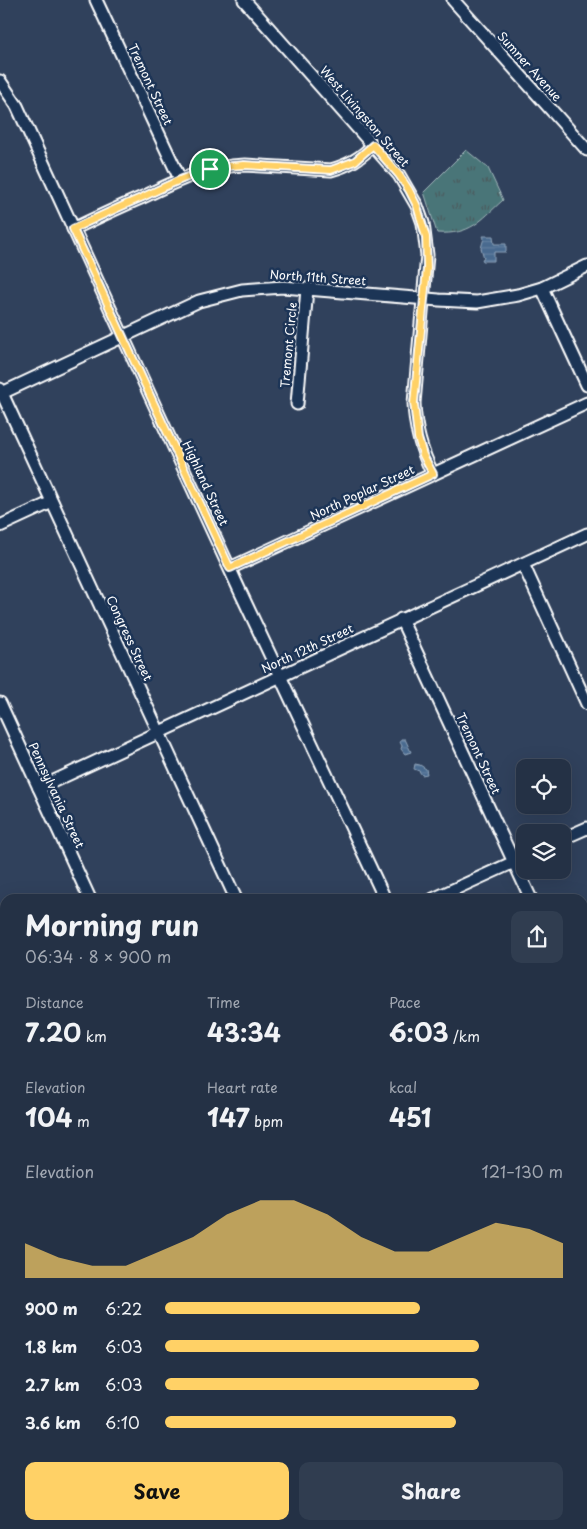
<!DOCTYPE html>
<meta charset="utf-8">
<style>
body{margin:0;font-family:"Playpen Sans",sans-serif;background:#303d50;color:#f1f3f6;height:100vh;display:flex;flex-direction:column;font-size:19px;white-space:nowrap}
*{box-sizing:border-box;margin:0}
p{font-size:16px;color:#a3a9b3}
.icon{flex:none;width:28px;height:28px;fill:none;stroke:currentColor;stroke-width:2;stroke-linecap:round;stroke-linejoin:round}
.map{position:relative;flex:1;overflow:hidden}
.panel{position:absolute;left:0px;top:894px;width:588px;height:636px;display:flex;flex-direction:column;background:#243145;border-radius:15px 15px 0 0;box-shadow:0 5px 20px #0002,0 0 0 1px #414c5e}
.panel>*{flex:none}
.fabs{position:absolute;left:516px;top:759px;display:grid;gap:10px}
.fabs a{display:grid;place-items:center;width:55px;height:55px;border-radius:10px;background:#243145;box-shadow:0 5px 20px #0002,0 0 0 1px #414c5e;font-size:25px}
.pin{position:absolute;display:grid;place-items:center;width:42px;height:42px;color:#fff;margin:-21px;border:2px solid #fff;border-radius:50%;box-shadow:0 1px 5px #0007}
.round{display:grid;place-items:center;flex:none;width:52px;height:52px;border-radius:10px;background:#303d50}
.headline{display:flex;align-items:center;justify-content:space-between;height:85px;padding:0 25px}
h1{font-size:28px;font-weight:700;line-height:38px}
.metrics{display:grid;grid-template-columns:repeat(3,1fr);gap:8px;height:85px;padding:5px 25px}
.metrics div{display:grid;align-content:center}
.metrics b{font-size:25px;font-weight:700}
.metrics small{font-size:14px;font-weight:400}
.metrics p{font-size:14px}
.chart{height:140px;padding:10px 25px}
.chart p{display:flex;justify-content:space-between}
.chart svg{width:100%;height:90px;margin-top:5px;fill:#ffd166;opacity:.7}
.cta{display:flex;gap:10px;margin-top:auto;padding:10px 25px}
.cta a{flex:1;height:58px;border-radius:10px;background:#ffd166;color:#111;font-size:20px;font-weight:700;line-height:58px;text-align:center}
.cta a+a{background:#303d50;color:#f1f3f6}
ul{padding:0 25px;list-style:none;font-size:16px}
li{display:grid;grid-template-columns:80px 60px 1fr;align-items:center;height:38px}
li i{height:12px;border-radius:6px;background:#ffd166}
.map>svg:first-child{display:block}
</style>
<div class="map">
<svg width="587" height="1529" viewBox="0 0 587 1529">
<defs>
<pattern id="park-tufts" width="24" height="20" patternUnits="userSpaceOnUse" patternTransform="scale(1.25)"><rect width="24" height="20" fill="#4a7478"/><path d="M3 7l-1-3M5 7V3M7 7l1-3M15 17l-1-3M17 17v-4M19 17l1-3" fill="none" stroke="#4b5c5e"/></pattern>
<pattern id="water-rules" width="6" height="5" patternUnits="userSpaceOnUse" patternTransform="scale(1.25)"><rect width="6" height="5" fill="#486a8f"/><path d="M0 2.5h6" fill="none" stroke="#6380a0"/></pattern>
</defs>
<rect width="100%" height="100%" fill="#30415c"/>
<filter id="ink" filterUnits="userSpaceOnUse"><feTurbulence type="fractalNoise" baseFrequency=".02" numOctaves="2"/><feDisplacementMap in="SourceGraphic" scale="10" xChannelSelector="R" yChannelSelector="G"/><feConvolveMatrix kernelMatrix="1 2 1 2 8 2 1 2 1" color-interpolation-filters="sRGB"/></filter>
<g filter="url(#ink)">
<path fill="url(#park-tufts)" stroke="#a4babc" d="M466 150 488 168 503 200C480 221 471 235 437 233L424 192Z"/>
<g fill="url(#water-rules)" stroke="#91a6bc">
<path d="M483 236H493L494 244H506V252H494V261H483L482 259 484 258 481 248 484 238Z"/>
<path d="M401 739H405L411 752 405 754 401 749 402 746 400 742Z"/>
<path d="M415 764 420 765 426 769 427 774 422 775 419 771 414 769Z"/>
</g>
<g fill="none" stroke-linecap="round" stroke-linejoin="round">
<g stroke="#fff" stroke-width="15">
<g id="minor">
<path d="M96 0 180 179"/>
<path d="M244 0 399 175 417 206 423 223 427 255 414 403C415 430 421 451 433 474"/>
<path d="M453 0 587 150"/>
<path d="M0 81 17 106 239 589 385 899"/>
<path d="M73 229C96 218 119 207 143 197 176 181 207 166 245 165L331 170C349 165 361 158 373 145"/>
<path d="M542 288 587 385"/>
<path d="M0 389 236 899"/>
<path d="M2 393 199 301 242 290 283 287 439 300 477 302 518 295 542 288 587 266"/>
<path d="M297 404 307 289"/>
<path d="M0 526 52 502"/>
<path d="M523 564 587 704"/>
<path d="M230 568 587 403"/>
<path d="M401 619 531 899"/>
<path d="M0 703 90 899"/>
<path d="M39 788 587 534"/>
<path d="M562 839 587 828"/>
<path d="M433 899 525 857"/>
<path d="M582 1010 587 1020"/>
<path d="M0 1024 5 1035"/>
<path d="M0 1100 5 1098"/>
<path d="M582 1124 587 1122"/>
<path d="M582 1329 587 1339"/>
<path d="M0 1343 5 1354"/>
<path d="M0 1394 5 1392"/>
<path d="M84 1525 86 1529"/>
<path d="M233 1525 235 1529"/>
<path d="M379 1525 381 1529"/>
<path d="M526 1525 528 1529"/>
<path d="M135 1529 136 1525"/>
</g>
</g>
<g stroke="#fff" stroke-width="19">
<g id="major">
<path d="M582 1419 587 1417"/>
<path d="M346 1529 354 1525"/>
</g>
</g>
<use href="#minor" stroke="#1d3557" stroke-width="11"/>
<use href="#major" stroke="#6a7074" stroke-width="15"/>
</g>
</g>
<g fill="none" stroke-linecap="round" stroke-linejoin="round" filter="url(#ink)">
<g stroke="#fff" stroke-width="10">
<path id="route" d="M373 145 399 175 409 190 417 206 426 237 427 268 414 403 418 438 423 455 433 474 230 568 73 229C96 218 119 207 143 197 176 181 207 166 244 165L331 170 355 161Z"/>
</g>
<use href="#route" stroke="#ffd166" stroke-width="6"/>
</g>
<g text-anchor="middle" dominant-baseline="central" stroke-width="5" stroke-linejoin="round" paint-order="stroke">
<g font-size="12" fill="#fff" stroke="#1d3557">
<text transform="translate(530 66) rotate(48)">Sumner Avenue</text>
<text transform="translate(151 84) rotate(65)">Tremont Street</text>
<text transform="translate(365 116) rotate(49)">West Livingston Street</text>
<text transform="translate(318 277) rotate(4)">North 11th Street</text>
<text transform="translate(288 345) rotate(-85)">Tremont Circle</text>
<text transform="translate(206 483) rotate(65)">Highland Street</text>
<text transform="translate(362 492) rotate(-25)">North Poplar Street</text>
<text transform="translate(130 638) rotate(65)">Congress Street</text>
<text transform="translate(307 648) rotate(-25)">North 12th Street</text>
<text transform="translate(479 753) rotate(65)">Tremont Street</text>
<text transform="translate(57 795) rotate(65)">Pennsylvania Street</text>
</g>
</g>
</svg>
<div class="fabs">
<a><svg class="icon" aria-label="locate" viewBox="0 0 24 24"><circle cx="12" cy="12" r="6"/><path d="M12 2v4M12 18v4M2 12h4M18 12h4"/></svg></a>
<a><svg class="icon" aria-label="layers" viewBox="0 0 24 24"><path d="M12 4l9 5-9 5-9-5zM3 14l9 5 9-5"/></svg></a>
</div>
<div class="pin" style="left:210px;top:169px;background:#1e9e55"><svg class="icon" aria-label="arrive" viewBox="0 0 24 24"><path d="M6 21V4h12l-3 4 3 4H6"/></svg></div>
<section class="panel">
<div class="headline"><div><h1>Morning run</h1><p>06:34 · 8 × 900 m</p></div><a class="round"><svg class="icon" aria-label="share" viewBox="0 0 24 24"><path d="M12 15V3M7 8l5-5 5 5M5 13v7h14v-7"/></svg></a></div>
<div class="metrics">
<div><p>Distance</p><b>7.20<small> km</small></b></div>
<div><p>Time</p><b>43:34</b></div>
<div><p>Pace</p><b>6:03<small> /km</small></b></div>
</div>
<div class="metrics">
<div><p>Elevation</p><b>104<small> m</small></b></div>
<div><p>Heart rate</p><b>147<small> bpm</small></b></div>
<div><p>kcal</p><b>451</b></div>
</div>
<div class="chart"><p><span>Elevation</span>121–130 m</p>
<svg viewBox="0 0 160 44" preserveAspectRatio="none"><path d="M0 44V27L10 34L20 38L30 38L40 31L50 24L60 13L70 6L80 6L90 13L100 24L110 31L120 31L130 24L140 17L150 20L160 27V44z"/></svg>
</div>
<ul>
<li><b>900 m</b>6:22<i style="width:64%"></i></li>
<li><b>1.8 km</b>6:03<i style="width:79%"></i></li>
<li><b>2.7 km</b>6:03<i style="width:79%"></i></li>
<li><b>3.6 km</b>6:10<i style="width:73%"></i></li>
</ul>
<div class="cta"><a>Save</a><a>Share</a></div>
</section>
</div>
